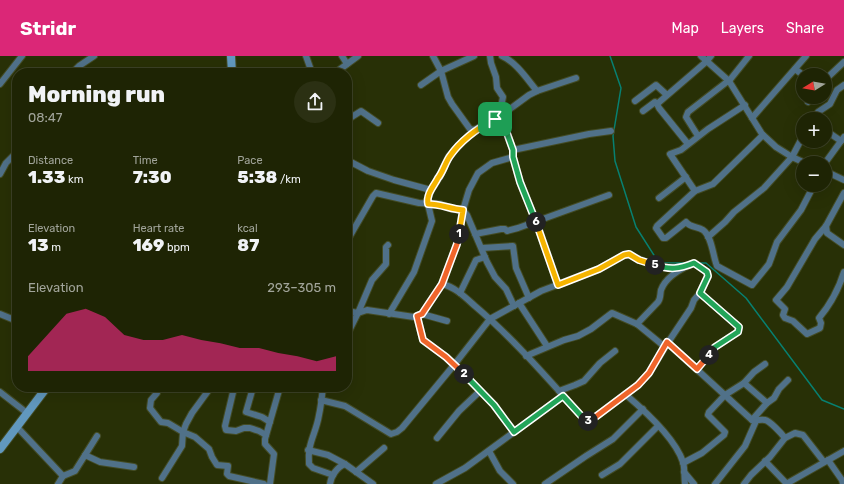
<!DOCTYPE html>
<meta charset="utf-8">
<style>
body{margin:0;font-family:Rubik,sans-serif;background:#2b3013;color:#f1f3f6;height:100vh;display:flex;flex-direction:column;font-size:15px;white-space:nowrap}
*{box-sizing:border-box;margin:0}
p{font-size:13px;color:#a1a49a}
.icon{flex:none;width:22px;height:22px;fill:none;stroke:currentColor;stroke-width:2;stroke-linecap:round;stroke-linejoin:round}
.map{position:relative;flex:1;overflow:hidden}
.side{position:absolute;left:12px;top:12px;width:340px;height:324px;display:flex;flex-direction:column;background:#1e2404;border-radius:16px;box-shadow:0 4px 16px #0002,0 0 0 1px #3c4126}
.side>*{flex:none}
.needle{width:26px;rotate:259deg}
.controls{position:absolute;left:796px;top:12px;display:grid;gap:8px}
.controls a{display:grid;place-items:center;width:36px;height:36px;border-radius:50%;background:#1e2404;box-shadow:0 4px 16px #0002,0 0 0 1px #3c4126;font-size:20px}
.pin{position:absolute;display:grid;place-items:center;width:34px;height:34px;color:#fff;margin:-17px;border-radius:8px;box-shadow:0 2px 6px #0006}
.km{position:absolute;width:20px;height:20px;margin:-10px;border-radius:50%;background:#222;color:#fff;font-size:11px;line-height:20px;text-align:center}
.round{display:grid;place-items:center;flex:none;width:42px;height:42px;border-radius:21px;background:#2b3013}
.head{display:flex;align-items:center;justify-content:space-between;height:68px;padding:0 16px}
h1{font-size:22px;font-weight:800;line-height:30px}
.metrics{display:grid;grid-template-columns:repeat(3,1fr);gap:6px;height:68px;padding:4px 16px}
.metrics div{display:grid;align-content:center}
.metrics b{font-size:17px;font-weight:800}
.metrics small{font-size:11px;font-weight:400}
.metrics p{font-size:11px}
.chart{height:112px;padding:8px 16px}
.chart p{display:flex;justify-content:space-between}
.chart svg{width:100%;height:72px;margin-top:4px;fill:#db2777;opacity:.7}
header{display:flex;align-items:center;gap:24px;box-sizing:border-box;height:56px;padding:0 20px;background:#db2777;color:#fff}
header strong{font-size:19px}
nav{display:flex;gap:22px;margin-inline-start:auto;font-size:14px}
.map>svg:first-child{display:block}
</style>
<header>
<strong>Stridr</strong>
<nav><a>Map</a><a>Layers</a><a>Share</a></nav>
</header>
<div class="map">
<svg width="844" height="428" viewBox="0 0 844 428">
<rect width="100%" height="100%" fill="#283006"/>
<g fill="none" stroke-linecap="round" stroke-linejoin="round">
<g stroke="#078071" stroke-width="1.5">
<path d="M610 0 621 32 613 80 615 105 636 171 659 207H688"/>
<path d="M698 207H706L746 242 822 344 844 353"/>
</g>
<g stroke="#434b24" stroke-width="8">
<g id="minor">
<path d="M306 0 312 17"/>
<path d="M342 0 347 8"/>
<path d="M433 0 441 15 448 41 452 48 470 73 474 74"/>
<path d="M490 0 491 7 496 21 497 32 503 41 499 61 504 69 513 94V101L520 126 536 165 558 229"/>
<path d="M502 0C516 6 527 23 537 35"/>
<path d="M701 0 729 25 762 78 776 91 792 101 805 107"/>
<path d="M795 13 803 19"/>
<path d="M72 17 79 10 94 0"/>
<path d="M180 17V16"/>
<path d="M335 17 358 0"/>
<path d="M729 25 749 0"/>
<path d="M825 25 827 22 844 6"/>
<path d="M0 28 22 0"/>
<path d="M421 29 441 15 474 0"/>
<path d="M635 45 656 29 667 39"/>
<path d="M808 46 812 41"/>
<path d="M657 48 659 52 688 88"/>
<path d="M643 55 655 46 657 48 707 5 711 0"/>
<path d="M752 62 806 0"/>
<path d="M816 63 818 56 830 48 837 34 844 29"/>
<path d="M347 64 361 55 378 67"/>
<path d="M825 74 841 85"/>
<path d="M763 79 713 128 695 135 657 170 656 172 663 182H666L686 166C691 172 697 170 703 174 712 180 713 201 717 210L752 229 769 208 777 186 801 154 814 129"/>
<path d="M698 80 686 61 688 56 728 25"/>
<path d="M513 94 589 78 611 75"/>
<path d="M347 104 368 115 394 124 431 134"/>
<path d="M825 107 844 81"/>
<path d="M825 115 844 124"/>
<path d="M0 118 6 107 17 96"/>
<path d="M695 135 670 98 681 94 708 73 745 49"/>
<path d="M844 137 826 170 815 183 787 231 776 244 785 253 783 259 785 262 793 265 807 278 820 272 821 267 819 262C830 249 839 232 844 216"/>
<path d="M659 142 686 121"/>
<path d="M826 170 827 177 844 189"/>
<path d="M475 178 501 173H505L507 175 518 172 609 139"/>
<path d="M708 181 725 166 734 156 764 132 792 101 803 80"/>
<path d="M347 185 373 140 376 137 419 147 440 148 452 153 463 154 467 159 487 206 495 221 506 233 514 250"/>
<path d="M482 192 513 190 516 212 529 242"/>
<path d="M442 228C455 231 465 241 475 250 515 284 550 325 585 364L590 365 638 329 649 317 665 291 691 252 694 244 700 237 708 220 707 216 694 207C682 212 666 220 661 234 660 238 661 242 658 246L637 268"/>
<path d="M460 237 476 204 485 201"/>
<path d="M519 247 547 290"/>
<path d="M347 255 358 257 367 254 414 261 422 258 442 228 457 188 463 154 469 134 478 117 492 107 513 101"/>
<path d="M0 258 17 265"/>
<path d="M389 258 414 216 432 165 427 144 431 134 440 120 449 100 474 74 499 61 529 39 537 35 576 22"/>
<path d="M422 258 447 265"/>
<path d="M417 260 423 284 446 301 494 349 514 376"/>
<path d="M347 279 358 257 372 224 386 208V191L388 189"/>
<path d="M667 286 752 364C757 365 760 363 765 364 770 365 781 377 785 382"/>
<path d="M526 300 564 284 578 280 591 273 612 257 637 268 665 291"/>
<path d="M697 313 715 291 738 276 739 271 700 237"/>
<path d="M744 327 754 316 765 308"/>
<path d="M155 331 157 334V337L151 344 150 352 161 366 168 367 183 376 195 381 209 393 212 401 217 409 228 410 227 418 229 420 264 428"/>
<path d="M250 331 252 335 246 356 262 361 270 366"/>
<path d="M323 331C322 340 321 350 319 359 316 378 307 387 309 408L313 412 333 419"/>
<path d="M234 332 225 370 226 374 236 375 244 372H250L259 375 266 379"/>
<path d="M559 335 575 329 584 325 600 307 615 295"/>
<path d="M0 336 27 357"/>
<path d="M625 338C644 354 675 382 683 406 685 413 684 421 685 428"/>
<path d="M321 344 345 350 391 378 397 376 402 372 454 309 490 263 541 235 599 213 624 199 629 198C645 208 663 212 681 212"/>
<path d="M752 364 767 347 774 342 779 333 788 324"/>
<path d="M17 371 63 420"/>
<path d="M437 382 459 355 480 335"/>
<path d="M308 394 328 399 345 408 373 428"/>
<path d="M489 395 500 415 513 428"/>
<path d="M85 399 100 406 134 411"/>
<path d="M828 404 842 424 843 428"/>
<path d="M765 405 787 428"/>
<path d="M683 407 702 397 724 379 725 376 708 359 709 356 725 339 744 327 767 347"/>
<path d="M356 416 384 392"/>
<path d="M684 416 694 428"/>
<path d="M602 419 620 408 658 370"/>
<path d="M162 422 182 390 183 376 186 368 192 357 211 331"/>
<path d="M58 428 63 420 75 415 97 380"/>
<path d="M270 428 274 398 265 388V383L280 331"/>
<path d="M330 428C331 420 337 411 345 408"/>
<path d="M436 428 465 412 563 340"/>
<path d="M545 428 586 400 613 383 643 353"/>
<path d="M715 428 745 390 756 365"/>
<path d="M744 428 751 419 770 401 785 382 795 377 803 379 824 406"/>
<path d="M786 428 844 395"/>
</g>
</g>
<g stroke="#434b24" stroke-width="10">
<g id="secondary">
<path d="M231 0 232 17"/>
<path d="M0 393 47 331"/>
</g>
</g>
<use href="#minor" stroke="#507189" stroke-width="6"/>
<use href="#secondary" stroke="#6198be" stroke-width="8"/>
</g>
<g fill="none" stroke-linecap="round" stroke-linejoin="round">
<g stroke="#fff" stroke-width="8">
<path id="split-1" d="M459 178 463 154C450 153 441 148 428 148 426 138 434 130 438 122 443 116 445 107 450 100 461 84 478 72 495 63"/>
</g>
<g stroke="#fff" stroke-width="8">
<path id="split-2" d="M459 178 457 188 442 228 422 258 417 260 423 284 446 301 464 318"/>
</g>
<g stroke="#fff" stroke-width="8">
<path id="split-3" d="M464 318 494 349 514 376 563 340 585 364 588 365"/>
</g>
<g stroke="#fff" stroke-width="8">
<path id="split-4" d="M588 365H590L638 329 649 317 667 286 697 313 709 299"/>
</g>
<g stroke="#fff" stroke-width="8">
<path id="split-5" d="M655 209C670 214 679 213 694 207L707 216 708 220 700 237 739 271 738 276 715 291 709 299"/>
</g>
<g stroke="#fff" stroke-width="8">
<path id="split-6" d="M536 166 558 229 599 213 624 199 629 198 639 204 655 209"/>
</g>
<g stroke="#fff" stroke-width="8">
<path id="split-7" d="M495 63 499 61 504 69 513 94V101L520 126 536 166"/>
</g>
<use href="#split-1" stroke="#f5b400" stroke-width="5"/>
<use href="#split-2" stroke="#f0652b" stroke-width="5"/>
<use href="#split-3" stroke="#22a559" stroke-width="5"/>
<use href="#split-4" stroke="#f0652b" stroke-width="5"/>
<use href="#split-5" stroke="#22a559" stroke-width="5"/>
<use href="#split-6" stroke="#f5b400" stroke-width="5"/>
<use href="#split-7" stroke="#22a559" stroke-width="5"/>
</g>
</svg>
<div class="controls">
<a><svg class="needle" viewBox="-14 -14 28 28"><path d="M0-13l5 13h-10z" fill="#e53935"/><path d="M0 13l5-13h-10z" fill="#a1a49a"/></svg></a>
<a>+</a>
<a>−</a>
</div>
<div class="pin" style="left:495px;top:63px;background:#1e9e55"><svg class="icon" aria-label="arrive" viewBox="0 0 24 24"><path d="M6 21V4h12l-3 4 3 4H6"/></svg></div>
<b class="km" style="left:459px;top:178px">1</b>
<b class="km" style="left:464px;top:318px">2</b>
<b class="km" style="left:588px;top:365px">3</b>
<b class="km" style="left:709px;top:299px">4</b>
<b class="km" style="left:655px;top:209px">5</b>
<b class="km" style="left:536px;top:166px">6</b>
<section class="side">
<div class="head"><div><h1>Morning run</h1><p>08:47</p></div><a class="round"><svg class="icon" aria-label="share" viewBox="0 0 24 24"><path d="M12 15V3M7 8l5-5 5 5M5 13v7h14v-7"/></svg></a></div>
<div class="metrics">
<div><p>Distance</p><b>1.33<small> km</small></b></div>
<div><p>Time</p><b>7:30</b></div>
<div><p>Pace</p><b>5:38<small> /km</small></b></div>
</div>
<div class="metrics">
<div><p>Elevation</p><b>13<small> m</small></b></div>
<div><p>Heart rate</p><b>169<small> bpm</small></b></div>
<div><p>kcal</p><b>87</b></div>
</div>
<div class="chart"><p><span>Elevation</span>293–305 m</p>
<svg viewBox="0 0 160 44" preserveAspectRatio="none"><path d="M0 44V35L10 22L20 9L30 6L40 11L50 22L60 25L70 25L80 22L90 25L100 27L110 30L120 30L130 33L140 35L150 38L160 35V44z"/></svg>
</div>
</section>
</div>
